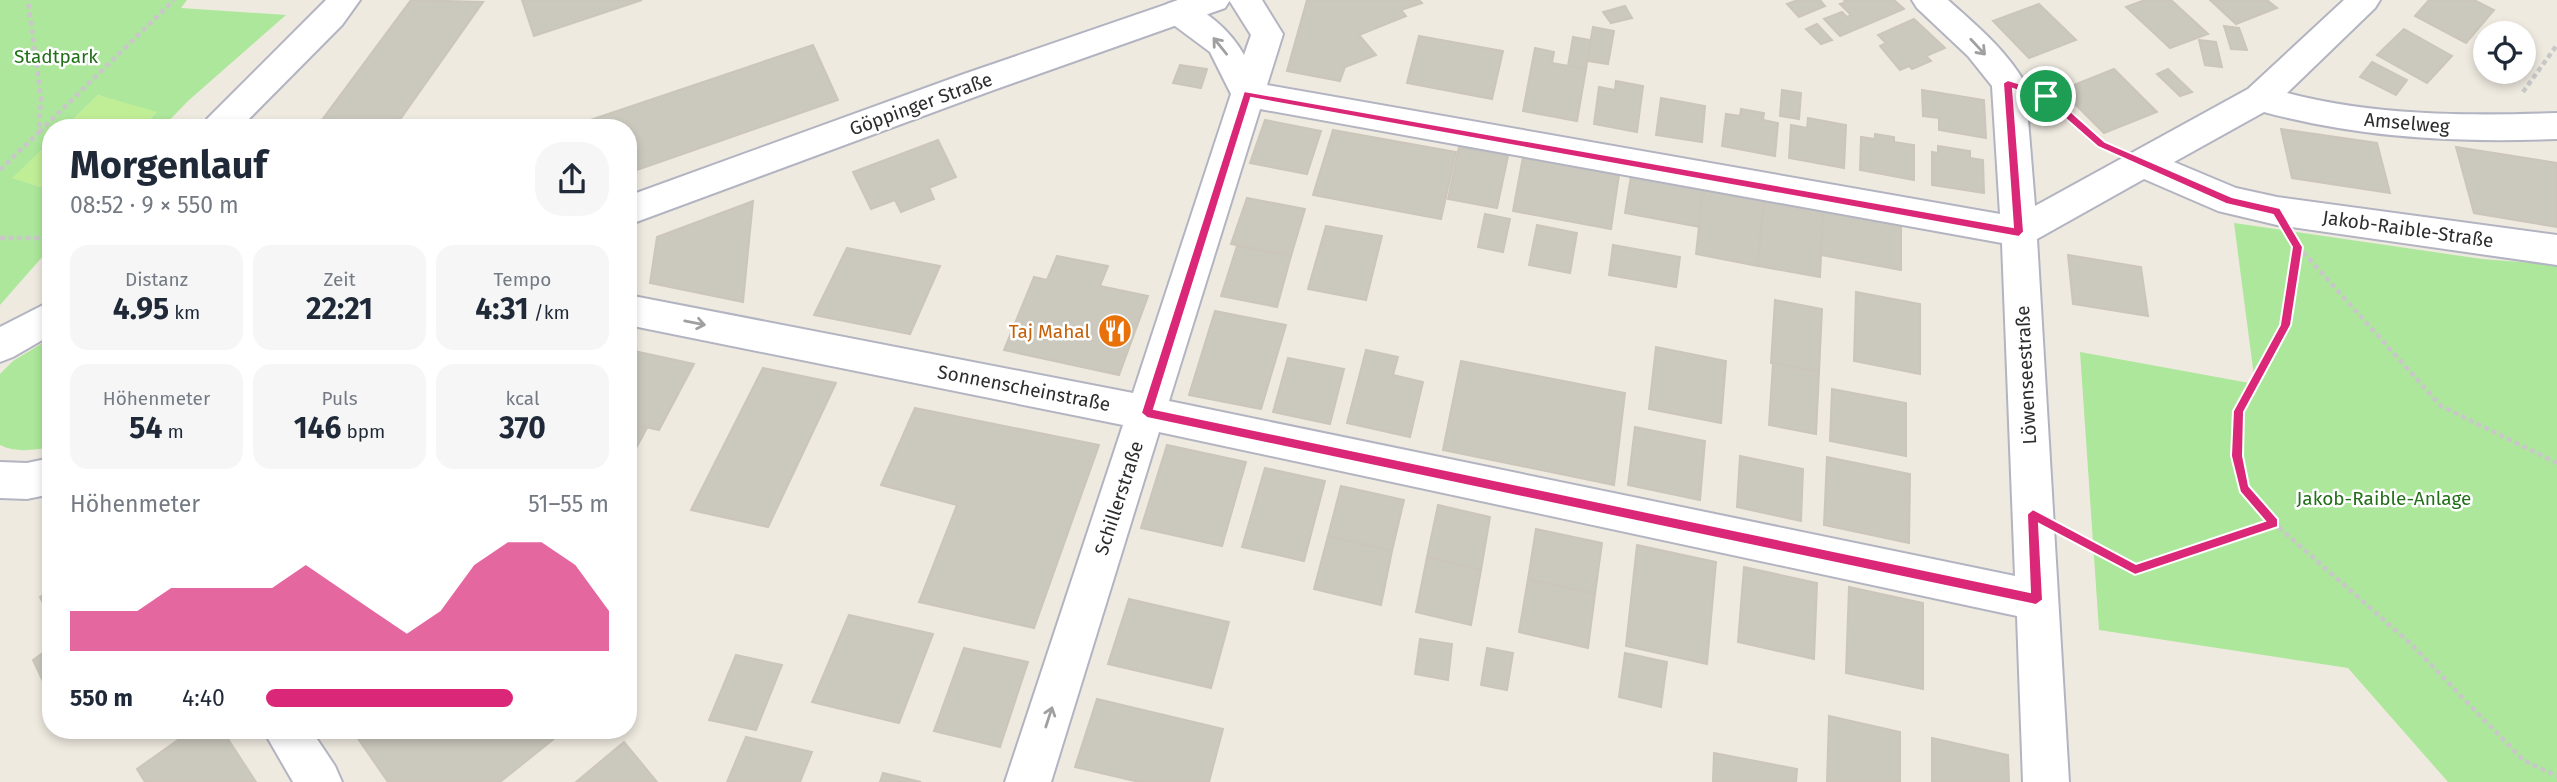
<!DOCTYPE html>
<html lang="de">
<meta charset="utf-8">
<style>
body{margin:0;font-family:"Fira Sans",sans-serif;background:#f6f6f7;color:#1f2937;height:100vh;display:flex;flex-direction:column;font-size:26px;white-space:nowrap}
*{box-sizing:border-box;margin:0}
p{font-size:23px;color:#747a83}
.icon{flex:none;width:38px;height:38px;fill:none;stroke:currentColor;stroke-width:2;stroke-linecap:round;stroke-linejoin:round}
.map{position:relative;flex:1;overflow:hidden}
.sheet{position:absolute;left:42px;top:119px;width:595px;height:620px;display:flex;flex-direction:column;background:#fff;border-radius:28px;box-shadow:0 4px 10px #0003}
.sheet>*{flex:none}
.tools{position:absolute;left:2473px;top:21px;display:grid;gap:14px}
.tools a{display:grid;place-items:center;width:63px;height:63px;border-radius:50%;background:#fff;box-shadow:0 4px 10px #0003;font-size:35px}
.pin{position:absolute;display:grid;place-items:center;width:60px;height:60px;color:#fff;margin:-30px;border:4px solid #fff;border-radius:50%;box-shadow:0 2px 7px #0007}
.round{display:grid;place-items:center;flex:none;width:74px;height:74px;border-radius:28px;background:#f6f6f7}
.headline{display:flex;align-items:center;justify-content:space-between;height:119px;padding:0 28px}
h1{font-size:38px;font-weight:700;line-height:52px}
.figures{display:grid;grid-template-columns:repeat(3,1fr);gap:10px;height:119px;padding:7px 28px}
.figures div{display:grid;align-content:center;border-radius:18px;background:#f6f6f7;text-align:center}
.figures b{font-size:30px;font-weight:700}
.figures small{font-size:19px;font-weight:400}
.figures p{font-size:19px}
.chart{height:196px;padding:14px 28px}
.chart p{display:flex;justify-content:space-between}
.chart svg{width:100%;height:126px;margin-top:7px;fill:#db2777;opacity:.7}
ul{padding:0 28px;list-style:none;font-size:23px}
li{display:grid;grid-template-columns:112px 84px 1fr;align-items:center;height:52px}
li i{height:18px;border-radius:9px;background:#db2777}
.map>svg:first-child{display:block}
</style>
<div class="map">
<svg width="2557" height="782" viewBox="0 0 2557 782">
<rect width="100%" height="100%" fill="#efeae0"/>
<g fill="#ade79b">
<path d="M0 0H187L181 8 286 15 188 101 162 128H141L156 113 98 95 64 128H51V141L13 178 51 190V247L0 305Z"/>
<path d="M2234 223 2482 259 2557 265V782H2448L2348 668 2099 630 2080 352 2255 384Z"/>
<path d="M51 338V447C34 450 16 453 0 445V374L13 361Z"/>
</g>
<g fill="#c0ee96">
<path d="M98 95 157 112 141 128H64Z"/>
<path d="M51 141V190L12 178Z"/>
</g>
<g fill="#cbc8be" stroke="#cbc6b9" stroke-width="2">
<path d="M411 0 483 2 394 128H316Z"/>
<path d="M522 0H642L534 36Z"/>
<path d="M1307 0H1419L1422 3 1401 10 1406 16 1359 35 1376 55 1345 67 1340 81 1287 71Z"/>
<path d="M1798 0H1820L1825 6 1799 17 1787 4Z"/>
<path d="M1844 0H1894L1904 9 1840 36 1824 19 1842 12 1847 17 1851 15 1840 4 1846 2Z"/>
<path d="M2145 0H2171L2208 34 2170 48 2126 7Z"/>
<path d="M2210 0H2267L2277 8 2236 24Z"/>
<path d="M2429 0H2474L2494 10 2466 43 2415 16Z"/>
<path d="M2039 4 2076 40 2029 58 1993 21Z"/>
<path d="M1625 6 1632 18 1611 23 1603 12Z"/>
<path d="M1914 19 1945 48 1926 56 1931 61 1912 69 1909 66 1900 70 1880 46 1886 43 1878 35Z"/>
<path d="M1817 24 1832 40 1821 44 1806 29Z"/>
<path d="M2224 26 2239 28 2247 50 2231 49Z"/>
<path d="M1593 27 1614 31 1608 64 1587 61Z"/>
<path d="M2404 29 2452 56 2427 83 2377 55Z"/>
<path d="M1419 36 1503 51 1492 99 1407 83Z"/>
<path d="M1573 37 1590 40 1586 69 1568 66Z"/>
<path d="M2199 40 2216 42 2222 67 2205 65Z"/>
<path d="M813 45 838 100 628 173V128H583L581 123Z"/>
<path d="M1535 48 1554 52 1552 63 1586 69 1577 121 1523 111Z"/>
<path d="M2372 62 2407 80 2396 95 2360 77Z"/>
<path d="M1180 65 1207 69 1201 88 1173 83Z"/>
<path d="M2114 69 2157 112 2104 133 2061 90Z"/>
<path d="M2168 69 2192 92 2180 96 2157 74Z"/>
<path d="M1616 81 1643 86 1637 132 1594 124 1599 87 1615 90Z"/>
<path d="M1782 90 1801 93 1799 119 1780 116Z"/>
<path d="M1922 90 1984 100 1986 138 1939 130V118L1923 116Z"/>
<path d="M1661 98 1705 106 1702 142 1656 135Z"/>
<path d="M1741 109 1764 113 1763 120 1778 123 1775 156 1722 146 1726 114 1740 116Z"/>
<path d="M1808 118 1846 125 1844 168 1789 158 1791 125 1807 128Z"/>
<path d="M1265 120 1321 131 1307 174 1250 163Z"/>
<path d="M2281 129 2377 143 2390 193 2292 178Z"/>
<path d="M1333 130 1456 152 1441 219 1313 195Z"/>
<path d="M1875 134 1894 137V142L1914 145V180L1860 170 1861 137 1875 139Z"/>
<path d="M938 140 956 177 929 188 934 199 901 212 895 200 871 209 853 172Z"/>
<path d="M1938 146 1970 151V158L1983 160 1984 193 1932 185V152L1938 153Z"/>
<path d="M1459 147 1508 156 1497 208 1448 199Z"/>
<path d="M2456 147 2557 163V227L2474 213Z"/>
<path d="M1523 157 1619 175 1611 229 1513 211Z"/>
<path d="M1631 176 1703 190 1700 227 1625 213Z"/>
<path d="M1703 190 1764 201 1758 266 1696 254Z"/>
<path d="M1247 198 1305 209 1291 256 1231 244Z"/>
<path d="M753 201 743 302 650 283 657 237Z"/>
<path d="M1764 201 1823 211 1820 277 1758 266Z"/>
<path d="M1823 211 1901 225V270L1821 255Z"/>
<path d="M1485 214 1510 219 1503 252 1478 247Z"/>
<path d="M1537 225 1577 233 1570 273 1529 265Z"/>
<path d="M1326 226 1382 236 1366 300 1308 289Z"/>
<path d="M1613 245 1680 257 1676 287 1609 275Z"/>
<path d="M1237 246 1291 256 1277 307 1221 296Z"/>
<path d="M847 248 940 266 910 334 814 315Z"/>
<path d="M2068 255 2141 267 2148 316 2073 304Z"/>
<path d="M1057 256 1108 266 1100 286 1148 296 1119 375 1004 350 1034 277 1047 280Z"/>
<path d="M1856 292 1920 304V374L1854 361Z"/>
<path d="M1775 300 1822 309 1819 372 1771 363Z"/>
<path d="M1215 311 1286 325 1261 409 1189 395Z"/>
<path d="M1656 347 1726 361 1721 423 1649 409Z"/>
<path d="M1366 350 1398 357 1393 375 1423 382 1410 437 1347 423Z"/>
<path d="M634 351 694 364 659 430 628 423V363Z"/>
<path d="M1288 358 1344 369 1330 424 1273 412Z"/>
<path d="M1461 361 1625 393 1614 485 1443 450Z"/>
<path d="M1773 363 1819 372 1816 434 1769 425Z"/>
<path d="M763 368 836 383 768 527 691 510Z"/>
<path d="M1832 389 1906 403V456L1830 441Z"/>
<path d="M915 408 1099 445 1034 628 919 602 957 505 881 485Z"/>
<path d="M628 423 647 428 628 463Z"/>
<path d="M1635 427 1705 441 1700 500 1628 485Z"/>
<path d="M1167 445 1246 462 1222 546 1141 528Z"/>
<path d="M1740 456 1803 469 1801 521 1737 507Z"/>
<path d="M1827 457 1910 474 1909 543 1824 525Z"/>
<path d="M1265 468 1325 481 1304 561 1242 547Z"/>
<path d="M1341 486 1404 500 1392 551 1328 536Z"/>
<path d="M1438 505 1490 517 1481 570 1427 557Z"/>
<path d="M1536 529 1602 543 1595 594 1528 579Z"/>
<path d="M1328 536 1392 551 1381 605 1314 589Z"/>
<path d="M1637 545 1716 562 1707 664 1626 646Z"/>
<path d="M1427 557 1481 570 1471 625 1416 612Z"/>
<path d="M1744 567 1817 583 1814 659 1738 642Z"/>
<path d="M1528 579 1595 594 1588 648 1519 632Z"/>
<path d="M1849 587 1923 603V689L1846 673Z"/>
<path d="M51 590V618L40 597Z"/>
<path d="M1129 599 1229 622 1211 688 1108 664Z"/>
<path d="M849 615 933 634 899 723 812 702Z"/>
<path d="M1420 639 1452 644 1448 680 1415 674Z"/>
<path d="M51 647V696H50L33 660Z"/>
<path d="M964 648 1028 662 1000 747 934 731Z"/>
<path d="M1487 648 1513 653 1507 690 1481 685Z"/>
<path d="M1625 653 1667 662 1661 707 1619 697Z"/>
<path d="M736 655 782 665 756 730 709 720Z"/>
<path d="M1097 699 1223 729 1209 782H1139L1075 767Z"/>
<path d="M1829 716 1900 732V782H1827Z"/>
<path d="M192 730H222L256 782H145L137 769Z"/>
<path d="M352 730H565L500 782H388Z"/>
<path d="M746 737 812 752 800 782H727Z"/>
<path d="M1932 738 2008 755 2009 782H1932Z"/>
<path d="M624 742 657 782H576Z"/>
<path d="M1714 753 1797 769 1796 782H1713Z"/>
<path d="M883 773 921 782H880Z"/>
</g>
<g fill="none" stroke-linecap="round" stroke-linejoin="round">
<g stroke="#b3b4c1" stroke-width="4">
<path id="minor" d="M1178 0C1205 8 1231 31 1244 55L1251 35 1229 0H1262L1283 34 1267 85 2000 214 1992 86 1968 56 1917 8 1912 0H1948C1976 25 2006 50 2025 83L2035 206 2248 89 2344 0H2380L2375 8 2287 93C2375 116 2467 116 2557 113V139C2457 143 2360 138 2264 112L2174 162 2236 188 2277 197 2557 235V265L2277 225 2218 211 2144 179 2037 239 2069 782H2023L2017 616 1159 432 1051 782H1005L1123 425 628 325V295L1133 393 1231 94 1210 52 1167 20 1162 12 1167 4ZM1260 109 2002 243 2015 576 1169 401Z"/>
</g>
<g stroke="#b3b4c1" stroke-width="4">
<path id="tertiary" d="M326 0H360L342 25 240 128H202L207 119Z"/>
</g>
<g stroke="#b3b4c1" stroke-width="4">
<g id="secondary">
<path d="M1179 0H1230L1225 8 988 92 628 225V196L964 74Z"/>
<path d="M51 301V335L13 357 0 362V327Z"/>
<path d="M51 458V494L27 499 0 498V462L27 463Z"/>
<path d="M263 730H311L335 766 342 782H293Z"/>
</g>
</g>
<g stroke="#c8c8c8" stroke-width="4.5" stroke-dasharray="5 3.5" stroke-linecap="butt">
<path d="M2523 92 2557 45"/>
<path d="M2048 98 2102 145"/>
<path d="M39 132 174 0"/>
<path d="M0 170 39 132 41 98 28 0"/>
<path d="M0 238H51"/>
<path d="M2298 248 2285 325 2239 411 2237 456 2244 488 2274 523 2410 643 2523 760 2557 776"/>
<path d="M2303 252 2441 406 2557 463"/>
<path d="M2077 538 2135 569 2274 523"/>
</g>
<use href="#minor" fill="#fff" fill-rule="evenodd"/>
<use href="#tertiary" fill="#fff" fill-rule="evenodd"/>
<use href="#secondary" fill="#fff" fill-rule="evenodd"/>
</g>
<defs><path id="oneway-shaft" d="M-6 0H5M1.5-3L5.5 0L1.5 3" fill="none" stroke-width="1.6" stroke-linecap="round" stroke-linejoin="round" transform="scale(1.75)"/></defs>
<g stroke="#a0a0a0">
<use href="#oneway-shaft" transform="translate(1220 46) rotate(-129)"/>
<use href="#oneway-shaft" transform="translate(1978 47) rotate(47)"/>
<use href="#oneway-shaft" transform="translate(695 323) rotate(11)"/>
<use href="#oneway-shaft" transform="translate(1049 717) rotate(-72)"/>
</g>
<path fill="#db2777" stroke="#fff" stroke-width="2" fill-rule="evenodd" d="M2008 80 2050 93 2105 142 2232 197 2280 208 2303 247 2291 325 2244 412 2243 456 2249 486 2278 519V527L2135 575 2039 524 2043 600 2036 605 1147 418 1141 413 1244 91 2013 227 2003 83ZM2013 89 2043 99 2098 147 2226 204 2273 215 2292 247 2280 325 2233 411 2231 456 2240 492 2265 521 2136 564 2033 509 2027 514 2030 592 1154 409 1251 98 2019 237 2024 232Z"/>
<defs>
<g id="restaurant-disc" transform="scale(1.75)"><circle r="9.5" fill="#e8710a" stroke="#fff"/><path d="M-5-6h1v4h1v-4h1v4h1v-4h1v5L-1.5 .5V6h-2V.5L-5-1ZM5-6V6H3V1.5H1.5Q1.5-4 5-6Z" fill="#fff"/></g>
</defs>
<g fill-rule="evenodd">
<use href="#restaurant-disc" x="1115" y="331"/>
</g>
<g text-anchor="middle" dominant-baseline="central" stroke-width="5" stroke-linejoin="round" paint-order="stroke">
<g font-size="19" fill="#227018" stroke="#fff">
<text x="56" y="56">Stadtpark</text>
<text x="2384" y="498">Jakob-Raible-Anlage</text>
</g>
<g font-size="19" fill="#2d2d2d" stroke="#fff">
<text transform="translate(921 104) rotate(-20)">Göppinger Straße</text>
<text transform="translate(2407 123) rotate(5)">Amselweg</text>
<text transform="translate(2408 229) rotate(8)">Jakob-Raible-Straße</text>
<text transform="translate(2026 375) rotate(-93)">Löwenseestraße</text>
<text transform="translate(1024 388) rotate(11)">Sonnenscheinstraße</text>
<text transform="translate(1119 498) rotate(-72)">Schillerstraße</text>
</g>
<g font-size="19" fill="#c56008" stroke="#fff" text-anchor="end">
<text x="1090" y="331">Taj Mahal</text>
</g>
</g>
</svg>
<div class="tools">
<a><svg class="icon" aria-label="locate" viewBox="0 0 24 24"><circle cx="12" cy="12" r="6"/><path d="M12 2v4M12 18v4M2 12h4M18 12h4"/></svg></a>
</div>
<div class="pin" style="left:2046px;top:96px;background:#1e9e55"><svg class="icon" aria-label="arrive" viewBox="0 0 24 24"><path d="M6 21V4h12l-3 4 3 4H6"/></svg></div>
<section class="sheet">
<div class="headline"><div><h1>Morgenlauf</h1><p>08:52 · 9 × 550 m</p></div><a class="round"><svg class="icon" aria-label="share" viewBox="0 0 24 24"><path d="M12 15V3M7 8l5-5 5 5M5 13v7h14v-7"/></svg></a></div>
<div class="figures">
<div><p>Distanz</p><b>4.95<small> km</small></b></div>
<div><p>Zeit</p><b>22:21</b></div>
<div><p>Tempo</p><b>4:31<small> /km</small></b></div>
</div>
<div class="figures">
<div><p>Höhenmeter</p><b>54<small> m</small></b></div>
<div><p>Puls</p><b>146<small> bpm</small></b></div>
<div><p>kcal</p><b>370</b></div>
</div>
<div class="chart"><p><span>Höhenmeter</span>51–55 m</p>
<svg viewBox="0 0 160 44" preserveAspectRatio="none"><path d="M0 44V30L10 30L20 30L30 22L40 22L50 22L60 22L70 14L80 22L90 30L100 38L110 30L120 14L130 6L140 6L150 14L160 30V44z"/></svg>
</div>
<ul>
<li><b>550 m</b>4:40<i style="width:72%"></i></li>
</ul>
</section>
</div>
